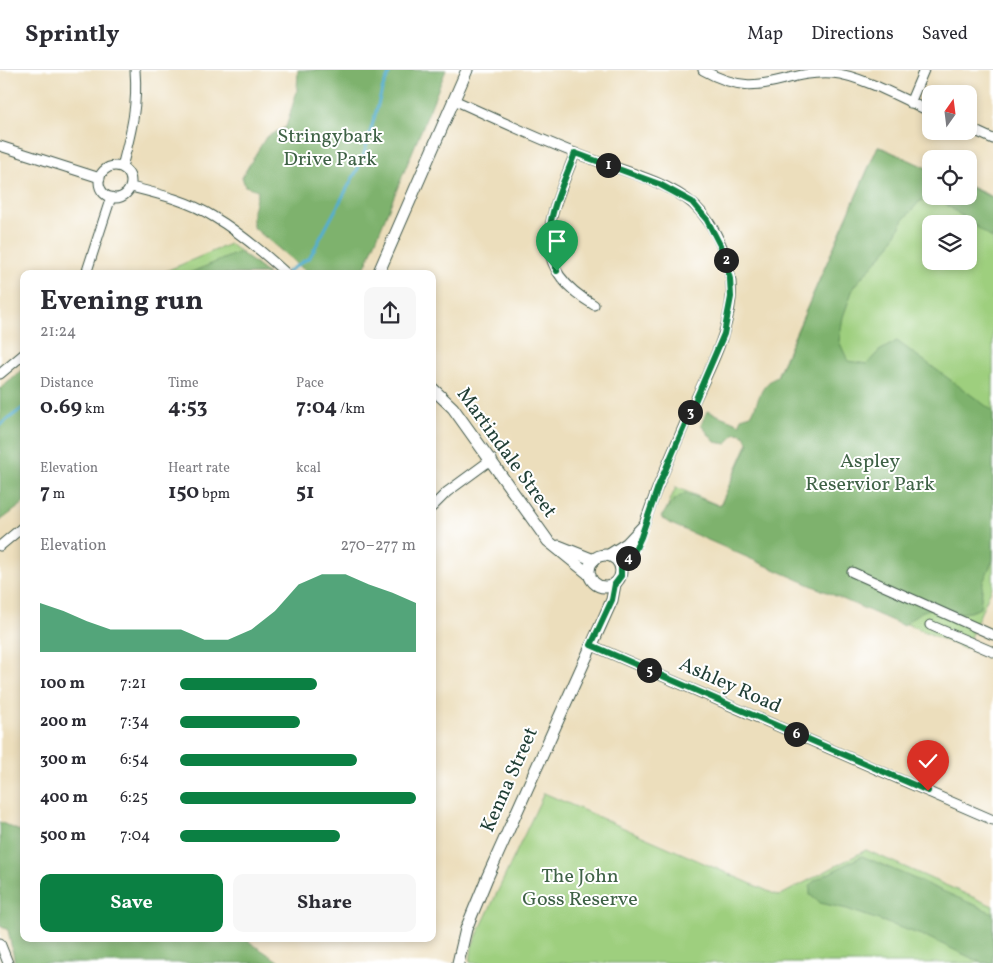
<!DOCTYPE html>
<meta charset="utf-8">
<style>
body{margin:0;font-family:Vollkorn,serif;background:#f7f7f7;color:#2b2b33;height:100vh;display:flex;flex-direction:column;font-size:19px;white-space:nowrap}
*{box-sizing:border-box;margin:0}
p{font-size:16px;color:#7c7c81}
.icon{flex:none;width:28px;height:28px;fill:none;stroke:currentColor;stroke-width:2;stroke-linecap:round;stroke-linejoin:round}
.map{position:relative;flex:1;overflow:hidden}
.side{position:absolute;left:20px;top:200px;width:416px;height:672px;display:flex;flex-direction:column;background:#fff;border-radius:10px;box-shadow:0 2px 8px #0003}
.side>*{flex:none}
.needle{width:32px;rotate:14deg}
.fabs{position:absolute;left:922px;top:15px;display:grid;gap:10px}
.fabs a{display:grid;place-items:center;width:55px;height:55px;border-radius:10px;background:#fff;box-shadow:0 2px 8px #0003;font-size:25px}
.pin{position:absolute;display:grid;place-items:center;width:42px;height:42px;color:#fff;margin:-51px -21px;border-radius:50% 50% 50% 0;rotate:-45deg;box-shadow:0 0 5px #0007}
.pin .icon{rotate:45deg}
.km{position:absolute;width:25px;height:25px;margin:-12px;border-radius:50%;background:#222;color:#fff;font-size:14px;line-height:25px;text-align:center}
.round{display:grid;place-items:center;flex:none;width:52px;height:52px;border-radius:10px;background:#f7f7f7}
.head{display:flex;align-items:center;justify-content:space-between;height:85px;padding:0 20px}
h1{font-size:28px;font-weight:700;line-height:38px}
.stats{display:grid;grid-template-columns:repeat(3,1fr);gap:8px;height:85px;padding:5px 20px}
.stats div{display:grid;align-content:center}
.stats b{font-size:21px;font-weight:700}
.stats small{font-size:14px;font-weight:400}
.stats p{font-size:14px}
.chart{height:140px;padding:10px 20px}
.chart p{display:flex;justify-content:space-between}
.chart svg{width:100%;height:90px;margin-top:5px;fill:#0b8043;opacity:.7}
.primary-button{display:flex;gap:10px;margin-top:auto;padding:10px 20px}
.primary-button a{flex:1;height:58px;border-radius:10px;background:#0b8043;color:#fff;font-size:20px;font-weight:700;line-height:58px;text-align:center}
.primary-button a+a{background:#f7f7f7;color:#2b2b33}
ul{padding:0 20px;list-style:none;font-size:16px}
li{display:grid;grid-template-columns:80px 60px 1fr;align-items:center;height:38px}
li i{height:12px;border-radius:6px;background:#0b8043}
header{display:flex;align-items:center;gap:30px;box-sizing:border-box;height:70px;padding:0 25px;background:#fff;border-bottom:1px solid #e1e1e2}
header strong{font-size:24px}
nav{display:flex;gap:28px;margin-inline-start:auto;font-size:18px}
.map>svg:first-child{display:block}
</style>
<header>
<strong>Sprintly</strong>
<nav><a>Map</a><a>Directions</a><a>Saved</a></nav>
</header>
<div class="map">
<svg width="993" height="893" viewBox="0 0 993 893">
<rect width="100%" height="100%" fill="#fff"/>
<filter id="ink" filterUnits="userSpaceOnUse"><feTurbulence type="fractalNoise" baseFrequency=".02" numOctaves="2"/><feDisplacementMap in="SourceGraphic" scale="10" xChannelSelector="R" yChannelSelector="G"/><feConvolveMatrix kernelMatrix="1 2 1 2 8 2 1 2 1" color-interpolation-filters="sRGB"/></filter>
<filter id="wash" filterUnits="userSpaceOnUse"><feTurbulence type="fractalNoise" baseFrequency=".0096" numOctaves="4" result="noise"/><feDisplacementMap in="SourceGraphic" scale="20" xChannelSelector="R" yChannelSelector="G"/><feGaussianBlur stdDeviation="1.12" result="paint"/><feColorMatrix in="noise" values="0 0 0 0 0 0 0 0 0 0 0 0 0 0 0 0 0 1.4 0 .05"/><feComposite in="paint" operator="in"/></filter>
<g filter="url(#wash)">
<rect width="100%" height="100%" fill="#ecdebc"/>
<g fill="#9ecf7e" stroke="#5e8659" fill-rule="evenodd">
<path d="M878 76 931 100V126H969V116L993 127V515L965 579 662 449 676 417 720 436ZM931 154H969V191H931Z"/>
<path d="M230 174 268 204H159Z"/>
<path d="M544 723 779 826 866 780 993 836V893H470L472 876Z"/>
</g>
<g fill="#7eb26d" stroke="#4e7850">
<path d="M298 0H446L362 204H309L253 157V141L258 120 245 116 242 107 266 67 286 57 297 21Z"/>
<path d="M878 76 931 100V126H969V117L993 128V169L939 129 920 131 904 149 889 177 854 216 843 247 839 271 848 291 867 294 879 281 897 271 993 341V490L983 512 980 538C952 554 936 520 904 556L669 453 661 447 673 431 685 423 720 436 749 373 743 364 735 363 727 374 715 372 701 355 707 341 740 354 741 348 751 345C760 330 759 315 777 307Z"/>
<path d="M240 182 268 204H187Z"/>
<path d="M24 299V433L0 451V319Z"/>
<path d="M0 752 24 763V869H245L281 893H15L8 860 0 856Z"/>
<path d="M862 786 993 843V893H982L927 867 847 839 820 833 810 825V816L814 811Z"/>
</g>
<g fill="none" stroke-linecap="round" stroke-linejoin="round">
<g stroke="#52aed0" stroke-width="3">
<path d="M287 202 310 187 362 91 383 17 391 0"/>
<path d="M0 355 24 337"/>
</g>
</g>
</g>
<g filter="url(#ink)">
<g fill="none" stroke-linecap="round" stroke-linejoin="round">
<g stroke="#3e5548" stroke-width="11">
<g id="minor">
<path d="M703 0C761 33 779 0 832 3 860 5 905 30 931 42"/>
<path d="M454 30C494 48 534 67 575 83 611 98 663 108 693 134 717 155 734 197 731 229 727 268 707 304 691 339 680 365 668 392 657 419 645 449 641 471 621 497"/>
<path d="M910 33 924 0"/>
<path d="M969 58 993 69"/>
<path d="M0 76 100 108"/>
<path d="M575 83C552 145 522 193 594 235"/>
<circle cx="115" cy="112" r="16"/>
<path d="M122 97C131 62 138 37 135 0"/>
<path d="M131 117C159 124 189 131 214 147 241 163 264 183 287 204"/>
<path d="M86 204 111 127"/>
<path d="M0 304 24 284"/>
<path d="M432 437 447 422 492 389"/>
<path d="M0 476 24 456"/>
<path d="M607 485 626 473 643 455"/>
<path d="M852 502 993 565"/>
<path d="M930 555 993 582"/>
<path d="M591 575 993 750"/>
<path d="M0 873 8 893"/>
</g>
</g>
<g stroke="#3e5548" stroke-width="13">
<g id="tertiary">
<path d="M378 204 467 0"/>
<path d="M432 318 453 338 548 471 590 505"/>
<path d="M559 476 594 490"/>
<circle cx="605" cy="501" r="16"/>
<path d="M458 893 466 859 487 808 612 530 615 514"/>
</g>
</g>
<use href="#minor" stroke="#fff" stroke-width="9"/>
<use href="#tertiary" stroke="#fff" stroke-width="11"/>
</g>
</g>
<g fill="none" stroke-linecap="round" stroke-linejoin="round" filter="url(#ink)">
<g stroke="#fff" stroke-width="10">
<path id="route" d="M557 201C538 157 560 124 575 83L659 114 692 132 707 150 722 179 730 209 731 227 724 264 658 417 641 467 635 480 621 497V506L615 514 612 530 591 575 928 721"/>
</g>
<use href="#route" stroke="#0b8043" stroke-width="6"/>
</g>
<g text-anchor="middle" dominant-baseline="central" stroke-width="4" stroke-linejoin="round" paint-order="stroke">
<g font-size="20" fill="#3f6246" stroke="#fff">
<text x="330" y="67">Stringybark<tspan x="330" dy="23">Drive Park</tspan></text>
<text x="870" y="392">Aspley<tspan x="870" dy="23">Reservior Park</tspan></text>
<text x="580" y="807">The John<tspan x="580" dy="23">Goss Reserve</tspan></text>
</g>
<g font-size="20" fill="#1f3d34" stroke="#fff">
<text transform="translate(506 383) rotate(54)">Martindale Street</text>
<text transform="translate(730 616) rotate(24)">Ashley Road</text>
<text transform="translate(510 710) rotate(-66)">Kenna Street</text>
</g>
</g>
</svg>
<div class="fabs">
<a><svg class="needle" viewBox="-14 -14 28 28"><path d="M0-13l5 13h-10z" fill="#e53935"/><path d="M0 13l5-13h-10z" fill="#7c7c81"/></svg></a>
<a><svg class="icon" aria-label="locate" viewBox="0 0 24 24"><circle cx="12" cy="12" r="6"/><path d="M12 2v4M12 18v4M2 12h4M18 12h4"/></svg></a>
<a><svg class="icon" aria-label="layers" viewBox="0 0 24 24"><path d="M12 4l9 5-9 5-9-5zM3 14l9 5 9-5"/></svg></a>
</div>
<div class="pin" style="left:557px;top:201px;background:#1e9e55"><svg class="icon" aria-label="arrive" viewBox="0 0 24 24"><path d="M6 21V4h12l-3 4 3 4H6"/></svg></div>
<div class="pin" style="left:928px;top:721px;background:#d93025"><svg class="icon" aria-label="check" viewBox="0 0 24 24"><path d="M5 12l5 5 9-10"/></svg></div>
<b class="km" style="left:608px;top:95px">1</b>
<b class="km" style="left:726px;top:190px">2</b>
<b class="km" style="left:690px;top:342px">3</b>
<b class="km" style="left:628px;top:488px">4</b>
<b class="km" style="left:649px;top:600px">5</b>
<b class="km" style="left:796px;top:664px">6</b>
<section class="side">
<div class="head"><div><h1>Evening run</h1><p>21:24</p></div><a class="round"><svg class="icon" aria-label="share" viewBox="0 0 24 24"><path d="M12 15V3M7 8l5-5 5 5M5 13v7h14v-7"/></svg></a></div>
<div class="stats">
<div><p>Distance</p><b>0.69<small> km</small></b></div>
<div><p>Time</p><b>4:53</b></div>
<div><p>Pace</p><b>7:04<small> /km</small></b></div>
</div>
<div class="stats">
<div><p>Elevation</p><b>7<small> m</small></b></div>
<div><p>Heart rate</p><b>150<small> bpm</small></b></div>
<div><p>kcal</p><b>51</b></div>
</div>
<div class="chart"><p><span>Elevation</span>270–277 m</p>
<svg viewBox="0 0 160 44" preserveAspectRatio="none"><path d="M0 44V20L10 24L20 29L30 33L40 33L50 33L60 33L70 38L80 38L90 33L100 24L110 11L120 6L130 6L140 11L150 15L160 20V44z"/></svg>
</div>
<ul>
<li><b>100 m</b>7:21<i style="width:58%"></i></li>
<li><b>200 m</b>7:34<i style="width:51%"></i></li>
<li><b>300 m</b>6:54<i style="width:75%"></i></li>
<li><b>400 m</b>6:25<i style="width:100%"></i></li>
<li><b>500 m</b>7:04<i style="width:68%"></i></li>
</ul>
<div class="primary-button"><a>Save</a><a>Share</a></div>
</section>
</div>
